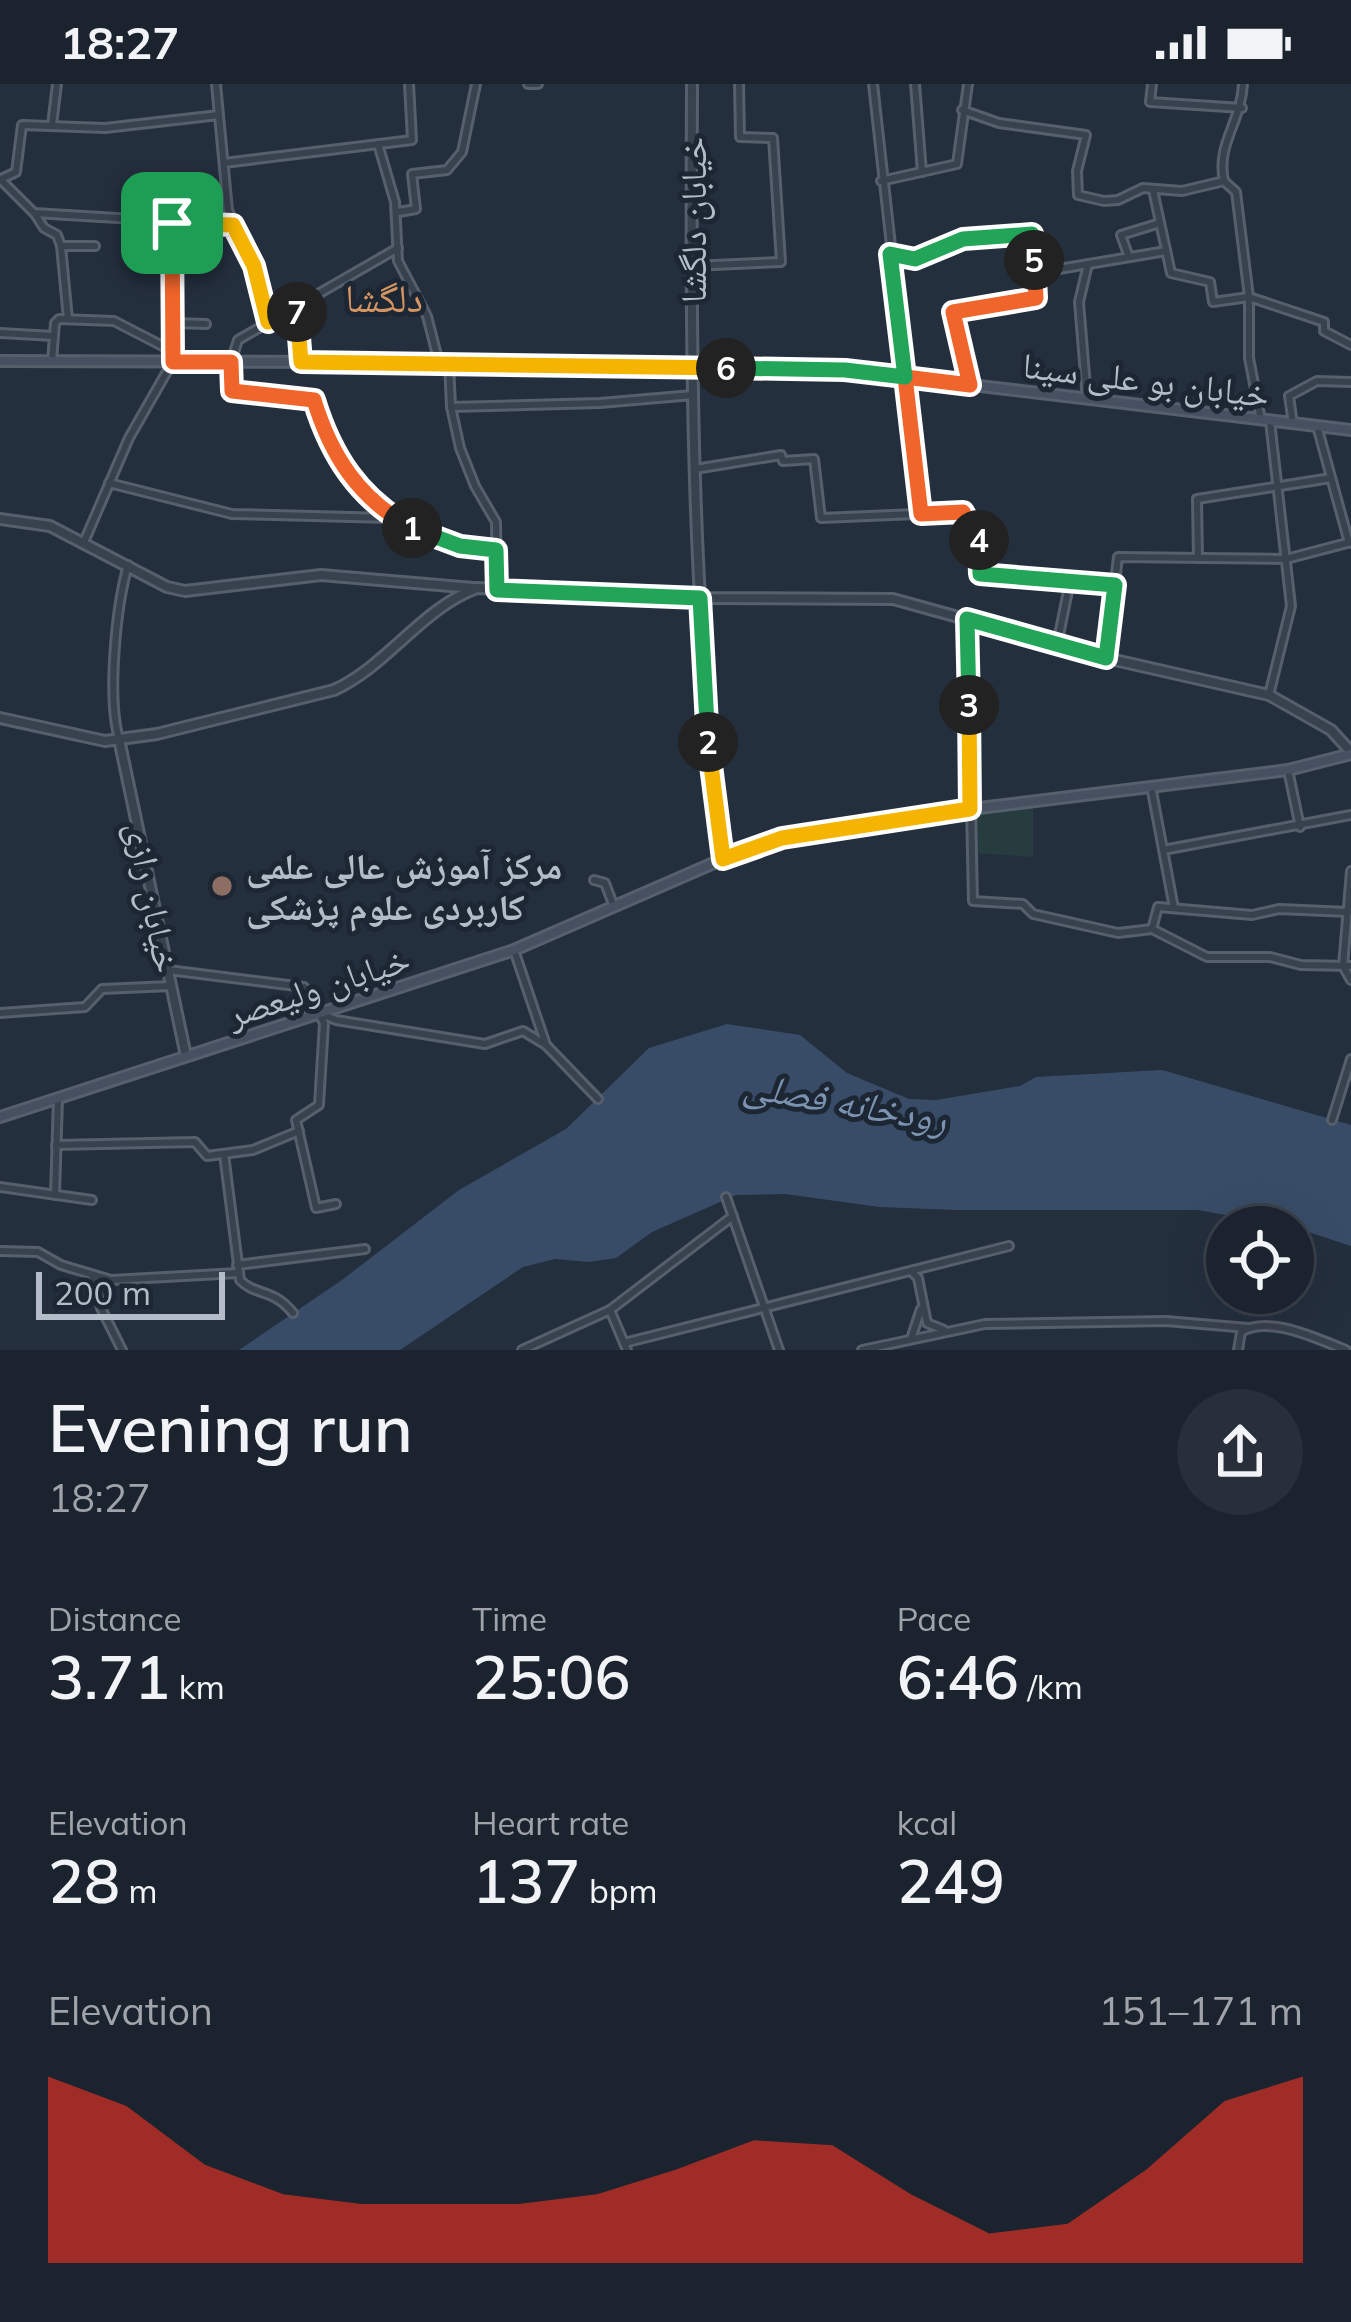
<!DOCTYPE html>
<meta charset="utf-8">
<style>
body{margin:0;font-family:Mulish,"Noto Naskh Arabic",sans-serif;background:#282f3a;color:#f1f3f6;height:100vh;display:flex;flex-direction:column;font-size:45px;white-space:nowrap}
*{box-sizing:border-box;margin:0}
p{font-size:39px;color:#a0a4aa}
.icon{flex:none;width:66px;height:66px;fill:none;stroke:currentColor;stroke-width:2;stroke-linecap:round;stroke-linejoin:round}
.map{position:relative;height:1266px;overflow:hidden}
.side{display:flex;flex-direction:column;background:#1b232e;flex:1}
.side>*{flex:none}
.tools{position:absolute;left:1206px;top:1122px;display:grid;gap:24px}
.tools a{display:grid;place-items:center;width:108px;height:108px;border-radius:50%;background:#1b232e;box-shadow:0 12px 48px #0002,0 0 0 3px #39404a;font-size:60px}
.scale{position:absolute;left:36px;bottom:30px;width:189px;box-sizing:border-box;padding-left:12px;border:6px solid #b4bcc9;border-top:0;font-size:33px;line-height:42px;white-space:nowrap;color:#b4bcc9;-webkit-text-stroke:9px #1d2633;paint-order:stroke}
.pin{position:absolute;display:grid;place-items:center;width:102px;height:102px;color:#fff;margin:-51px;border-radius:24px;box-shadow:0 6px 18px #0006}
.km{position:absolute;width:60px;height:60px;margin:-30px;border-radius:50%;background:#222;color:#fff;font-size:33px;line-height:60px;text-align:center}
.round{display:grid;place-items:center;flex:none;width:126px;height:126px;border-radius:63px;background:#282f3a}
.summary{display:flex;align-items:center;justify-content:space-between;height:204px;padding:0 48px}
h1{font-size:66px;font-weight:600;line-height:90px}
.stats{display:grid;grid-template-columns:repeat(3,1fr);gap:18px;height:204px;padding:12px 48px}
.stats div{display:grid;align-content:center}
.stats b{font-size:60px;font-weight:600}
.stats small{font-size:33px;font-weight:400}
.stats p{font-size:33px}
.chart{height:336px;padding:24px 48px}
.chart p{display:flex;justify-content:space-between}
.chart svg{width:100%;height:216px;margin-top:12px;fill:#d93025;opacity:.7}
.status{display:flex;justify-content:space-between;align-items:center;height:84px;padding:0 60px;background:#1b232e;direction:ltr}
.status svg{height:33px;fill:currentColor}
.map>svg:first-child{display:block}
</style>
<div class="status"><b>18:27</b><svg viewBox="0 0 49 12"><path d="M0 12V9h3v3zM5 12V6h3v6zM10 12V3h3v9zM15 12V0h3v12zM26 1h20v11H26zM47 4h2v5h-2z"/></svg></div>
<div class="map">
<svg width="1351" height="1266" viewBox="0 0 1351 1266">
<rect width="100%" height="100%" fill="#242f3e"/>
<path fill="#263c3f" d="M1033 722V773L976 769 977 729Z"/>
<path fill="#394c67" d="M727 940 800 951 847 989 909 1015 936 1016 1020 1002 1036 993 1162 986 1351 1041V1162L1293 1143 1198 1126H957L879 1123 785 1110 736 1111 652 1148 616 1174 589 1178 555 1175 523 1183 400 1266H239L342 1196 459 1106 566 1045 649 964Z"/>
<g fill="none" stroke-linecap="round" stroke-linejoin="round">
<g stroke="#565f6c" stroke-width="12">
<g id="minor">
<path d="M216 0 228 126 253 182 269 238"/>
<path d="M528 0H538"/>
<path d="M873 0 921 430"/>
<path d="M915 0 922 88"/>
<path d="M1152 0 1150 18 1242 24"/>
<path d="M962 26 999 39 1086 51 1077 87 1078 111 1104 117 1118 116 1143 104 1182 107 1224 97"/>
<path d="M52 41 57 0"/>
<path d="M378 60 395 118 398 177 427 232 439 279"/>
<path d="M224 79 412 56 409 0"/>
<path d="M0 95 34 129 234 141"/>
<path d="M1 95 16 88 22 41 105 44 219 31"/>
<path d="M881 97 957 80 968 0"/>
<path d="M1224 97 1236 108 1249 213V274L1261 336"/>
<path d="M1224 97C1216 60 1241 39 1243 0"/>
<path d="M1153 106 1171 189 1210 198 1213 218 1249 213 1324 238V247L1351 261"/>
<path d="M398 128 416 125 412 90 447 86 462 68 476 0"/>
<path d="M35 130 44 144 57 151 61 162 68 235"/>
<path d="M63 162H95"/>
<path d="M398 164 238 256 231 278 232 307 314 316C343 410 399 455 497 466"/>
<path d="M891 170 915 175 963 155 1032 150 1036 214 953 228 970 301"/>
<path d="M1129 173 1121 151 1160 139"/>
<path d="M692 182 781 178 773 54 740 53 739 0"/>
<path d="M1035 189 1166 167"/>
<path d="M296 222 301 278"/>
<path d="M175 239 206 240"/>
<path d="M0 249 54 252"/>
<path d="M52 277 55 239 59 235 114 237 174 268"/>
<path d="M449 279 451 323 460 364 475 402 496 438 497 505"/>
<path d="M1087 315 1079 218 1088 180"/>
<path d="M451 323 600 319 693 311"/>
<path d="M1293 340 1289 312 1317 297 1351 298"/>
<path d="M1317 342 1349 459"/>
<path d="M695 385 781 371 783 377 814 375 821 434 963 428 981 461 980 490 1115 501"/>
<path d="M109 399 232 430 390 434"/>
<path d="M84 458 129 354 173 277 172 139"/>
<path d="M1198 474 1197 415 1331 394"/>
<path d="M967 536 973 817 1023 820 1033 830 1118 849 1152 845 1158 823 1252 831 1279 825 1348 828"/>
<path d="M1057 561 1070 497"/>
<path d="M1106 574 1118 473 1286 475 1351 458"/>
<path d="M1269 611 1291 522 1270 337"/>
<path d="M119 655C107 613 116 523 128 481"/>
<path d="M1288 686 1300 743"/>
<path d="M1151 702 1174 824"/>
<path d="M1163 766 1351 731"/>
<path d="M1351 787 1343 882 1351 896"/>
<path d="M594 796 605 799 614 823"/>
<path d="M1152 845 1207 873H1270L1301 881 1351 882"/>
<path d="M168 886 304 903 324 939 319 1021 296 1036 316 1124 336 1120"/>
<path d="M0 929 85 923 102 905 171 902"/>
<path d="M321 930 336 936 485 960 523 947 546 961 514 866"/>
<path d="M546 961 598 1015"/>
<path d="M1332 1036 1351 975"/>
<path d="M56 1061 195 1058 207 1072 253 1066 299 1047"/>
<path d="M224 1070 240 1196C255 1212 273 1204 293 1229"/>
<path d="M0 1103 92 1116"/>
<path d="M55 1111 58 1014"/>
<path d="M726 1113 779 1266"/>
<path d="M0 1167 38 1168 61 1181 111 1196 238 1189"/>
<path d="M237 1181 365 1165"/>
<path d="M911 1187 918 1194 927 1239 944 1246"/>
<path d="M92 1192 101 1224 122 1266"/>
<path d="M610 1226 627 1266"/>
<path d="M911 1255 921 1225"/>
<path d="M624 1259 1009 1162"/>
<path d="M522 1266 610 1226 733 1132"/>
<path d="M862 1266 985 1240 1166 1237 1248 1244"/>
<path d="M1238 1266 1241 1248C1270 1231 1317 1255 1346 1266"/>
</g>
</g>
<g stroke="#565f6c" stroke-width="14">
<g id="tertiary">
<path d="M692 0C691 259 690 518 723 775"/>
<path d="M0 435 50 442 167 503 185 507 321 491 473 504"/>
<path d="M0 634 105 657 157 650 334 606C387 582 422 524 477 504L700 514 893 515 1106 574 1269 611 1331 646 1351 668"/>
<path d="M119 655 186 972"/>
</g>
</g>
<g stroke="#565f6c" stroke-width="14">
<g id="secondary">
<path d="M0 277 380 278 845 286 1351 346"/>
<path d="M0 1033 514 866 723 775 782 754 971 725 1288 686 1351 670"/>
</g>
</g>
<use href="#minor" stroke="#38414e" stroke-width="6"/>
<use href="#tertiary" stroke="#38414e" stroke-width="8"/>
<use href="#secondary" stroke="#465061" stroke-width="8"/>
</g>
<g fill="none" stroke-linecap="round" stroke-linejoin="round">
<g stroke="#fff" stroke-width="24">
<path id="split-1" d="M172 139 173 278H231L232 307 314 316C331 372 359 415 412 444"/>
</g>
<g stroke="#fff" stroke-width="24">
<path id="split-2" d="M412 444 460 462 496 466 497 506 700 514 708 658"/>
</g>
<g stroke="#fff" stroke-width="24">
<path id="split-3" d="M708 658 723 775 782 754 970 725 969 621"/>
</g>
<g stroke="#fff" stroke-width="24">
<path id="split-4" d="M969 621 967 535 1106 574 1115 501 980 490 979 456"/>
</g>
<g stroke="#fff" stroke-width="24">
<path id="split-5" d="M979 456 963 428 921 430 905 293 970 301 953 228 1036 214 1034 176"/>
</g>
<g stroke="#fff" stroke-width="24">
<path id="split-6" d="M726 284 845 286 905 293 890 170 915 175 963 155 1032 150 1034 176"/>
</g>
<g stroke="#fff" stroke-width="24">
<path id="split-7" d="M297 228 301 278 726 284"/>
</g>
<g stroke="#fff" stroke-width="24">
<path id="split-8" d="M172 139 233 141 254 182 268 238 296 222 297 228"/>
</g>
<use href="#split-1" stroke="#f0652b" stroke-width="15"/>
<use href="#split-2" stroke="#22a559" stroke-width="15"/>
<use href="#split-3" stroke="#f5b400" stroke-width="15"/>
<use href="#split-4" stroke="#22a559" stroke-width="15"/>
<use href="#split-5" stroke="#f0652b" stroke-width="15"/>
<use href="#split-6" stroke="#22a559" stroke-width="15"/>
<use href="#split-7" stroke="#f5b400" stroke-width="15"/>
<use href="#split-8" stroke="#f5b400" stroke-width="15"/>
</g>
<circle fill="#8d6e63" stroke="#1d2633" stroke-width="4.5" cx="222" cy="802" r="12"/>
<g text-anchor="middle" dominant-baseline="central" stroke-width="10" stroke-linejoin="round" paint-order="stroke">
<g font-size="36" fill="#b4bcc9" stroke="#1d2633">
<text transform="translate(692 136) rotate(-90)">خیابان دلگشا</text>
<text transform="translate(1146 295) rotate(7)">خیابان بو علی سینا</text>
<text transform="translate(154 813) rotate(79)">خیابان رازی</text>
<text transform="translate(318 902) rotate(-18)">خیابان ولیعصر</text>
</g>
<g font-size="36" font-weight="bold" fill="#b4bcc9" stroke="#1d2633" text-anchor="start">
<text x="246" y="781">مرکز آموزش عالی علمی<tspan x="246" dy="41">کاربردی علوم پزشکی</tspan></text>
</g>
<g font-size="39" fill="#d59563" stroke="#1d2633">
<text x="384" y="213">دلگشا</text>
</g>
<g font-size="39" font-style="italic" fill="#7c92b1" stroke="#1d2633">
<text transform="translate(846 1017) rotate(10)">رودخانه فصلی</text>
</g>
</g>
</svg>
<div class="tools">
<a><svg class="icon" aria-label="locate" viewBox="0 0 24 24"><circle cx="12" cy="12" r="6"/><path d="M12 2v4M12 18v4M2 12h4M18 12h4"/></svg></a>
</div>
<div class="scale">200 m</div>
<div class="pin" style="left:172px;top:139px;background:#1e9e55"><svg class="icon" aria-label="arrive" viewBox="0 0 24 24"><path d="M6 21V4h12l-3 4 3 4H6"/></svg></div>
<b class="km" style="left:412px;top:444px">1</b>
<b class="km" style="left:708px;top:658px">2</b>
<b class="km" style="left:969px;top:621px">3</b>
<b class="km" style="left:979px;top:456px">4</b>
<b class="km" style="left:1034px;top:176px">5</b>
<b class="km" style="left:726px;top:284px">6</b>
<b class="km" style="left:297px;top:228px">7</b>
</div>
<section class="side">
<div class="summary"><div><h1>Evening run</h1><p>18:27</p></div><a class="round"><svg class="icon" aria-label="share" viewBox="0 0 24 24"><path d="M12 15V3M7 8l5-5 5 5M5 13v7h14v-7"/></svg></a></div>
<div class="stats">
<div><p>Distance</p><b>3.71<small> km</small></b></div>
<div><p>Time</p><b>25:06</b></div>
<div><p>Pace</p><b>6:46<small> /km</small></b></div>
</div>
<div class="stats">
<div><p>Elevation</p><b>28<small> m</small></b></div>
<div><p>Heart rate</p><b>137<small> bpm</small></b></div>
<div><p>kcal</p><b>249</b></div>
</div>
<div class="chart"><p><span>Elevation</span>151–171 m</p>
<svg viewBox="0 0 160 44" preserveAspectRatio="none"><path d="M0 44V6L10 12L20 24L30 30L40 32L50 32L60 32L70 30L80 25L90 19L100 20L110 30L120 38L130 36L140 25L150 11L160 6V44z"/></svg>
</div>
</section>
